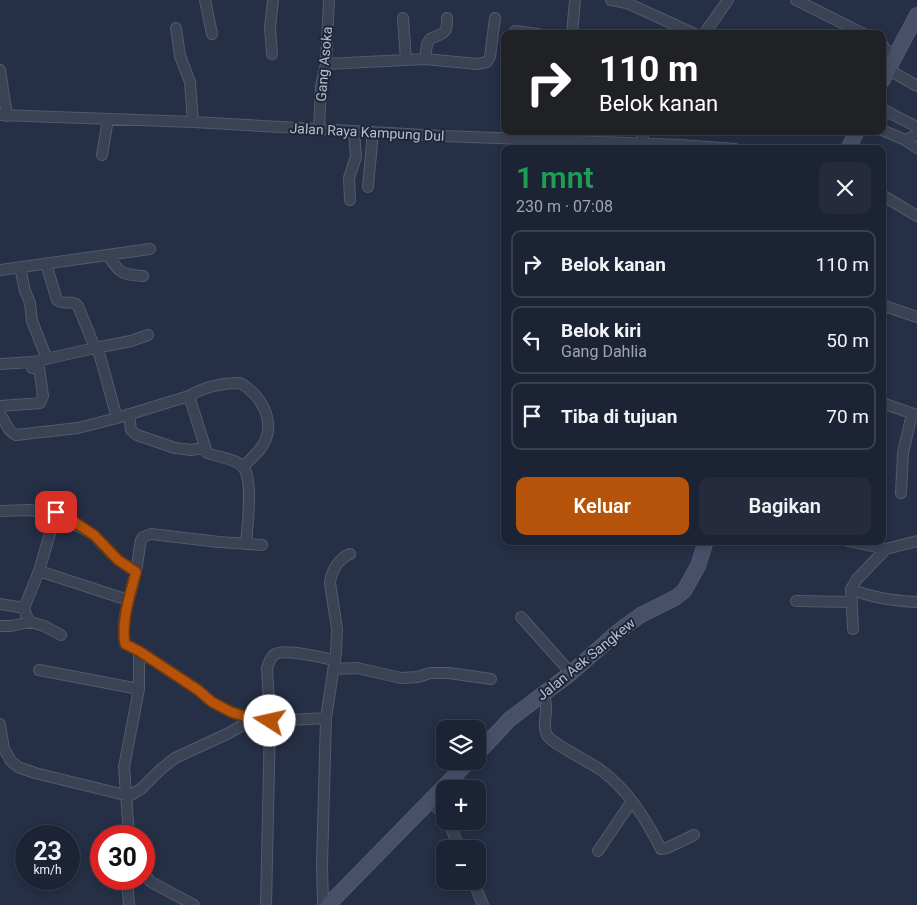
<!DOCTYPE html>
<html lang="id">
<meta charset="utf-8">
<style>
:root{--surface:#1c2334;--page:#252b3c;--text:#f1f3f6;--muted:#a0a4ac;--line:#3a404f;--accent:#b45309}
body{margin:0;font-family:Roboto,sans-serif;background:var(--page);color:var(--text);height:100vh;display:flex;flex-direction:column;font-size:19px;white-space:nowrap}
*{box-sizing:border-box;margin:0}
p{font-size:16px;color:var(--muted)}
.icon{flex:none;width:28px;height:28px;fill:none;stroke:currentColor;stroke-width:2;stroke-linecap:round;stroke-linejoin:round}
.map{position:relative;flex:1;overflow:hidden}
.drawer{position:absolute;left:501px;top:145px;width:385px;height:400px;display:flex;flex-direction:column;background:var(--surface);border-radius:10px;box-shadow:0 2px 8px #0003,0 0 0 1px var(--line)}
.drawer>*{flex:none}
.top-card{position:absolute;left:501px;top:30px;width:385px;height:105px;border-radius:10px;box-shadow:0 2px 8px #0003,0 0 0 1px var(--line);background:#202124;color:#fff;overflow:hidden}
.fabs{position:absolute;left:436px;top:720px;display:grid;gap:10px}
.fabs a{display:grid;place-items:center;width:50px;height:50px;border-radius:10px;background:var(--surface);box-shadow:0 2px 8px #0003,0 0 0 1px var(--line);font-size:25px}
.speed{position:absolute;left:15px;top:825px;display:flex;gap:10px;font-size:25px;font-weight:700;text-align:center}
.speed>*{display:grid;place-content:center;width:65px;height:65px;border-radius:50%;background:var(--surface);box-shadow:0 2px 8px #0003,0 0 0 1px var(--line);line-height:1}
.speed small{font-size:12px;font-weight:400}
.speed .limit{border:8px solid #d22;background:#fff;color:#111}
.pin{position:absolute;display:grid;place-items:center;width:42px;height:42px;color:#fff;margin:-21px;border-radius:10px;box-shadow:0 2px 8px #0006}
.me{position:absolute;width:55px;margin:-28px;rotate:280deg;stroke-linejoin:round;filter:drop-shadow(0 0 4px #0008)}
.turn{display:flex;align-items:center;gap:18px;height:105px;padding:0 15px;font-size:22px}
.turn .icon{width:65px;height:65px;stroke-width:2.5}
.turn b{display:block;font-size:35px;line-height:42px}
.round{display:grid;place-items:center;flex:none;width:52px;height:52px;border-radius:10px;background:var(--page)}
.headline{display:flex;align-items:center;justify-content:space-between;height:85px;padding:0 15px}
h1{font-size:30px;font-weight:600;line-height:38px;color:#1e9e55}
.primary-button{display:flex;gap:10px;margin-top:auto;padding:10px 15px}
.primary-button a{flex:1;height:58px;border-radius:10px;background:var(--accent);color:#fff;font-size:20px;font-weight:600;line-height:58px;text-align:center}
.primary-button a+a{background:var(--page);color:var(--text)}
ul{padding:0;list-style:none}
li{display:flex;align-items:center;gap:15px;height:68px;margin:0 10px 8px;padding:0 5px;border:2px solid var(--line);border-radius:10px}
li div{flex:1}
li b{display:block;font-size:19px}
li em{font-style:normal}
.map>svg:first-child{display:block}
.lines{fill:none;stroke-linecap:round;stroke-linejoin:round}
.street-casing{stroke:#525a6c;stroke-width:12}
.secondary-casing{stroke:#525a6c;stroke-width:16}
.street{stroke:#3a4254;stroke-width:10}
.secondary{stroke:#475068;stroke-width:14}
.route-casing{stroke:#753606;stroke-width:12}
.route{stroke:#b45309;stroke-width:9}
.labels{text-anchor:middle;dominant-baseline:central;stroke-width:4;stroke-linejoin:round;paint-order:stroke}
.street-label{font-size:14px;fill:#b7bece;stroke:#1e273a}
</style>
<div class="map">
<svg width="917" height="905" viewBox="0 0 917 905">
<rect width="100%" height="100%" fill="#252f45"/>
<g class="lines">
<!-- street casing -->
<g class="street-casing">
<path id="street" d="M205,0L212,34
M611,0L627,3L695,34
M796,0L864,34
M403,18L406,60
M176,28L180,56L190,82L193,122
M515,31L538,34
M572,34L575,0
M704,34L728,0
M882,44L885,49L895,55
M272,54L270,28L273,0
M425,59L427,44L430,39C443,33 448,34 447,18
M326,64L425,59L477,64L487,62L490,57L495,18
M0,70L7,116
M889,70L917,86
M882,109L917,127
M0,115L193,122L443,136L680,145L735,149
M319,129L321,86L326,64L329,0
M882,130L905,140L917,148
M905,140L917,135
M642,145L643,131
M102,155L108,119
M368,187L373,132
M882,195L917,216
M350,200L349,178L356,157L354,131
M108,255C119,273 122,275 143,276
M46,264L57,300C64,306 72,299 78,306L95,348L131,341L148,335
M20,267L25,291L30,303L32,321L47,359
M0,270L150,249
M882,305L917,317
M98,349L117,418
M0,364L32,362
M189,396L207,453C217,457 235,458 243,467C254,480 247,527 246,544
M882,403L917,415
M0,406L40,403L43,396L39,367L32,368V362L95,348
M129,414L131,430L137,435L175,448L191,450L204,448
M0,415C6,421 7,431 16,435L78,428L117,418L189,396C204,387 222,383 240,383C260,394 276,420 264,443C260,452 249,460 243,467
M901,493L903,453L912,414
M0,511L28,510L56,513L94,535L118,560L136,572
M56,513L39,571L24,608L26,615L30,622L44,626L61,635
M848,541L886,549L917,541
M262,545L219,542L151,534L143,537L141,540C139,550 138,561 136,571C131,595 120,620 125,644L139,651L198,690L212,702L231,712L253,719L270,721L326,718
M39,571L128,600
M851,589C872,598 894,601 917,602
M796,601L851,602
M0,604L24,608
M521,617L571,673
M0,626H11L30,622
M853,629L851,589L857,579L886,549
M334,669L357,668L401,678L418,677L430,673H449L491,679
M39,670L139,689
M542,694C544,697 546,701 546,705C547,715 542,726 547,735C552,744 590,762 601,770C628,790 646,819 661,849L667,848L694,835
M0,724L4,749L11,761L18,767L35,773L129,796L141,789L161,769L175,758L229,733L253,719
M431,800L445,817
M448,821L460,849
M129,836L124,767L139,689V651
M598,851L632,801
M144,874L151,882L194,905
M127,879L129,905
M473,881L483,905
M266,905L270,721L267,668C269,663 270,657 275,654C287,648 321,658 335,660
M323,905L322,865L326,718L336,652L337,629L330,583C331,571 339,558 350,554"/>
</g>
<!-- secondary casing -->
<g class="secondary-casing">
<path id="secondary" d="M882,81L917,15
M848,149L857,131
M478,753L510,719L571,673L620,630L641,615L675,598L684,591L698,566L706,541
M328,905L469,761"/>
</g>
<!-- street -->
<use href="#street" class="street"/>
<!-- secondary -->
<use href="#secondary" class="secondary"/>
</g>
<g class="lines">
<!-- route casing -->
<g class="route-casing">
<path id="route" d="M56,512L76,523L94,535L118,560L136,572C130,595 121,621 125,644L139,651L198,690L212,702L231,712L253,719L270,721"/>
</g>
<!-- route -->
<use href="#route" class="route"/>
</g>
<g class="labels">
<!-- street labels -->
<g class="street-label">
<text transform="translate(324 64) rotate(-85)">Gang Asoka</text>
<text transform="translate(367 132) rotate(3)">Jalan Raya Kampung Dul</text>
<text transform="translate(586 659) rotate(-39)">Jalan Aek Sangkew</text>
</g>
</g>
</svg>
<div class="fabs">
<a><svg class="icon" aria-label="layers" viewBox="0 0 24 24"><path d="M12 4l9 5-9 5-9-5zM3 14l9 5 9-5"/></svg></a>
<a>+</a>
<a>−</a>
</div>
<div class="speed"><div>23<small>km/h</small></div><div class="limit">30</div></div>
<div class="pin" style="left:56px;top:512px;background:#d93025"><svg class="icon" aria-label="arrive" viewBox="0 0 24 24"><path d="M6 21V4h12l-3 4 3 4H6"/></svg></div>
<svg class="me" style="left:270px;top:721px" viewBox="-20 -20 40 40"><circle r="19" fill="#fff"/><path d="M0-13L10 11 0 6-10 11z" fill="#b45309"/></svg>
<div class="top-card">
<div class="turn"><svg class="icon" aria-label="right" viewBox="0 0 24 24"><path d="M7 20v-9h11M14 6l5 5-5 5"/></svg><div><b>110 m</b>Belok kanan</div></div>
</div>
<section class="drawer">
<div class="headline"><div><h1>1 mnt</h1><p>230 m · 07:08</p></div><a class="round"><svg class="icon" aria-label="close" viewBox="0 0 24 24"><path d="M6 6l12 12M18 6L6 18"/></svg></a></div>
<ul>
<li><svg class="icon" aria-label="right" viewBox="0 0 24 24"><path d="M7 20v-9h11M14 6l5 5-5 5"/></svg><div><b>Belok kanan</b></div><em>110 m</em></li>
<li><svg class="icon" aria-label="left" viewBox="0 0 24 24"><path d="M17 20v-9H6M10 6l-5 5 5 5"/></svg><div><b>Belok kiri</b><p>Gang Dahlia</p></div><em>50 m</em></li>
<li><svg class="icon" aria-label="arrive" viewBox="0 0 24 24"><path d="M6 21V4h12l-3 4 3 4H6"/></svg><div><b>Tiba di tujuan</b></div><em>70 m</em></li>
</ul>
<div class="primary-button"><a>Keluar</a><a>Bagikan</a></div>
</section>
</div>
